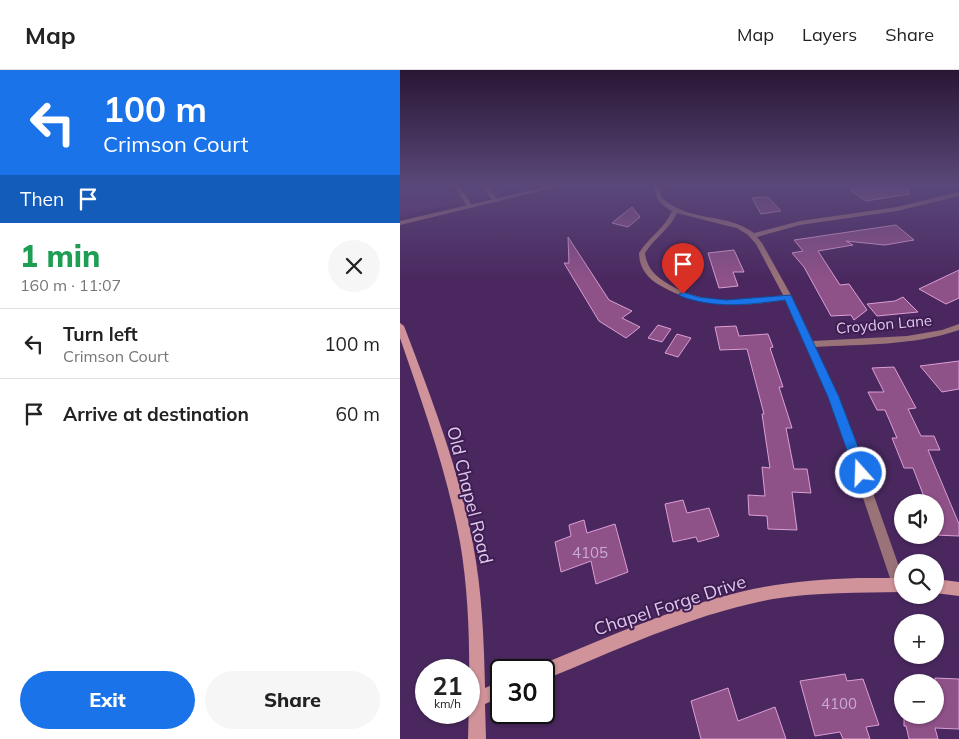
<!DOCTYPE html>
<meta charset="utf-8">
<style>
:root{--surface:#fff;--page:#f6f6f6;--text:#222;--muted:#767676;--line:#e0e0e0;--accent:#1a73e8}
body{margin:0;font-family:Mulish,sans-serif;background:var(--page);color:var(--text);height:100vh;display:flex;flex-direction:column;font-size:19px;white-space:nowrap}
*{box-sizing:border-box;margin:0}
p{font-size:16px;color:var(--muted)}
.icon{flex:none;width:28px;height:28px;fill:none;stroke:currentColor;stroke-width:2;stroke-linecap:round;stroke-linejoin:round}
.map{position:relative;flex:1;overflow:hidden}
.sheet{display:flex;flex-direction:column;background:var(--surface);width:400px}
.sheet>*{flex:none}
.hud{background:#1a73e8;color:#fff;overflow:hidden}
.tools{position:absolute;left:494px;top:424px;display:grid;gap:10px}
.tools a{display:grid;place-items:center;width:50px;height:50px;border-radius:50%;background:var(--surface);box-shadow:0 1px 4px #0004;font-size:25px}
.speed{position:absolute;left:15px;top:589px;display:flex;gap:10px;font-size:25px;font-weight:700;text-align:center}
.speed>*{display:grid;place-content:center;width:65px;height:65px;border-radius:50%;background:var(--surface);box-shadow:0 1px 4px #0004;line-height:1}
.speed small{font-size:12px;font-weight:400}
.speed .limit{border:2px solid #111;border-radius:8px;background:#fff;color:#111}
.pin{position:absolute;display:grid;place-items:center;width:42px;height:42px;color:#fff;margin:-51px -21px;border-radius:50% 50% 50% 0;rotate:-45deg;box-shadow:0 0 5px #0007}
.pin .icon{rotate:45deg}
.me{position:absolute;width:55px;margin:-28px;rotate:340deg;stroke-linejoin:round;filter:drop-shadow(0 0 4px #0008)}
.turn{display:flex;align-items:center;gap:18px;height:105px;padding:0 20px;font-size:22px}
.turn .icon{width:65px;height:65px;stroke-width:2.5}
.turn b{display:block;font-size:35px;line-height:42px}
.then{display:flex;align-items:center;height:48px;padding:0 20px;background:#0003;gap:10px;font-size:19px}
.round{display:grid;place-items:center;flex:none;width:52px;height:52px;border-radius:26px;background:var(--page)}
.summary{display:flex;align-items:center;justify-content:space-between;height:85px;padding:0 20px}
h1{font-size:30px;font-weight:800;line-height:38px;color:#1e9e55}
.button{display:flex;gap:10px;margin-top:auto;padding:10px 20px}
.button a{flex:1;height:58px;border-radius:30px;background:var(--accent);color:#fff;font-size:20px;font-weight:800;line-height:58px;text-align:center}
.button a+a{background:var(--page);color:var(--text)}
ul{padding:0;list-style:none}
li{display:flex;align-items:center;gap:15px;height:70px;padding:0 20px;border-top:1px solid var(--line)}
li div{flex:1}
li b{display:block;font-size:19px}
li em{font-style:normal}
header{display:flex;align-items:center;gap:30px;box-sizing:border-box;height:70px;padding:0 25px;background:var(--surface);border-bottom:1px solid var(--line)}
header strong{font-size:24px}
nav{display:flex;gap:28px;margin-inline-start:auto;font-size:18px}
main{display:flex;flex:1;min-height:0}
.map>svg:first-child{display:block}
.built{fill:#552f6d}
.building{fill:#8e5188;stroke:#db9fd3}
.lines{fill:none;stroke-linecap:round;stroke-linejoin:round}
.lane{fill:#9a7378;fill-rule:evenodd}
.street{fill:#9a7378;fill-rule:evenodd}
.secondary{fill:#d0939a;fill-rule:evenodd}
.route{fill:#1a73e8;stroke:#114b97}
.labels{text-anchor:middle;dominant-baseline:central;stroke-width:4;stroke-linejoin:round;paint-order:stroke}
.street-label{font-size:15px;fill:#decbec;stroke:#3f1d53}
.near-number-label{font-size:15px;fill:#caacd3}
.near-street-label{font-size:18px;fill:#decbec;stroke:#3f1d53}
</style>
<header>
<strong>Map</strong>
<nav><a>Map</a><a>Layers</a><a>Share</a></nav>
</header>
<main>
<section class="sheet">
<div class="hud">
<div class="turn"><svg class="icon" aria-label="left" viewBox="0 0 24 24"><path d="M17 20v-9H6M10 6l-5 5 5 5"/></svg><div><b>100 m</b>Crimson Court</div></div>
<div class="then">Then<svg class="icon" aria-label="arrive" viewBox="0 0 24 24"><path d="M6 21V4h12l-3 4 3 4H6"/></svg></div>
</div>
<div class="summary"><div><h1>1 min</h1><p>160 m · 11:07</p></div><a class="round"><svg class="icon" aria-label="close" viewBox="0 0 24 24"><path d="M6 6l12 12M18 6L6 18"/></svg></a></div>
<ul>
<li><svg class="icon" aria-label="left" viewBox="0 0 24 24"><path d="M17 20v-9H6M10 6l-5 5 5 5"/></svg><div><b>Turn left</b><p>Crimson Court</p></div><em>100 m</em></li>
<li><svg class="icon" aria-label="arrive" viewBox="0 0 24 24"><path d="M6 21V4h12l-3 4 3 4H6"/></svg><div><b>Arrive at destination</b></div><em>60 m</em></li>
</ul>
<div class="button"><a>Exit</a><a>Share</a></div>
</section>
<div class="map">
<svg width="559" height="669" viewBox="0 0 559 669">
<rect width="100%" height="100%" fill="#4a285f"/>
<!-- built -->
<path class="built" d="M0,116H101L109,123L0,146Z"/>
<!-- building -->
<path class="building" d="M467,116H508L509,124L466,131L450,120Z
M368,127L381,141L361,144L352,128Z
M232,137L240,147L228,157L212,153Z
M496,155L514,170L485,175L446,171L453,175L418,181L440,215L449,214L467,240L454,250L451,245L431,246L404,197L392,183L403,181L394,170Z
M168,167L209,230L232,241L222,248L240,257L226,268L199,251L164,193H169Z
M334,180L344,202H333L338,216L319,218L308,183Z
M559,200V228L546,234L519,219Z
M503,227L518,242L477,246L467,234L495,231Z
M258,255L271,259L262,272L248,268Z
M336,256L339,266L368,264L373,277L370,278L383,317H379L392,358H386L394,399H407L411,423L392,422L397,460L368,459L367,446L349,445L348,425L365,426L362,397L370,398L362,344H364L347,279L320,280L315,257Z
M277,264L291,268L278,287L265,283Z
M559,291V319L542,322L520,296Z
M494,297L516,338L508,339L521,366H534L540,380H528L559,454V466L535,465V432H526L513,398H504L492,368H497L485,340H477L468,322H484L472,298Z
M283,430L287,443L309,438L319,466L298,472L296,467L273,472L265,434Z
M184,450L187,463L215,454L228,502L196,514L191,491L161,502L155,472L171,466L169,455Z
M445,604L447,611L463,609L479,655L466,657L470,669H443L440,662L415,666L400,611Z
M535,608L559,609V659L535,658L538,669H509L506,656H504V645H535Z
M328,618L338,651L375,637L386,669H301L291,631Z"/>
<g class="lines">
<!-- lane -->
<path class="lane" d="M54,116H59L73,137L72,138H68Z
M81,116H86L98,130V132H94Z"/>
<!-- street -->
<path class="street" d="M149,116H160L0,155V151Z
M254,116H260L261,127C289,153 326,142 354,163L400,151L497,137L559,122V126L497,141L400,155L357,167L362,173L392,227L413,271L507,266L542,260L559,254V260C513,276 463,274 415,277L439,327L502,505V519L499,521L494,519L492,514L429,327L385,230C343,237 300,239 261,216C248,209 239,198 239,183C248,168 265,158 272,141C261,135 255,129 254,116ZM277,143L324,155L337,158L348,165L356,174L383,225C345,232 304,235 270,215C256,207 247,199 245,183C254,168 270,159 277,143Z"/>
<!-- secondary -->
<path class="secondary" d="M0,253L4,256C31,327 59,399 73,474C82,521 84,570 85,618L101,611V627L85,634L86,669H68C70,604 71,536 60,472C47,402 23,335 0,268Z
M459,508H502V522C459,523 417,522 373,529C293,544 219,579 144,610V600H137L138,596C208,567 279,535 353,519C388,512 424,509 459,508Z
M535,509L559,512V526L535,523Z"/>
</g>
<!-- sky -->
<linearGradient id="sky" x2="0" y2="1"><stop stop-color="#291634"/><stop offset="0.55" stop-color="#5a487a"/><stop offset="1" stop-color="#5a487a" stop-opacity="0"/></linearGradient>
<rect width="559" height="210" fill="url(#sky)"/>
<!-- route -->
<path class="route" d="M283,222L298,227L326,230L391,225L439,327L468,403L466,407H457L455,403L428,327L385,230C348,235 315,239 280,226L279,224Z"/>
<g class="labels">
<!-- street labels -->
<g class="street-label">
<text transform="translate(484 254) rotate(-5)">Croydon Lane</text>
</g>
<!-- near-number labels -->
<g class="near-number-label">
<text x="190" y="482">4105</text>
<text x="439" y="633">4100</text>
</g>
<!-- near-street labels -->
<g class="near-street-label">
<text transform="translate(70 425) rotate(76)">Old Chapel Road</text>
<text transform="translate(270 535) rotate(-18)">Chapel Forge Drive</text>
</g>
</g>
</svg>
<div class="tools">
<a><svg class="icon" aria-label="sound" viewBox="0 0 24 24"><path d="M4 9h4l5-4v14l-5-4H4zM17 9q2 3 0 6"/></svg></a>
<a><svg class="icon" aria-label="search" viewBox="0 0 24 24"><circle cx="10" cy="10" r="6"/><path d="M15 15l6 6"/></svg></a>
<a>+</a>
<a>−</a>
</div>
<div class="speed"><div>21<small>km/h</small></div><div class="limit">30</div></div>
<div class="pin" style="left:283px;top:224px;background:#d93025"><svg class="icon" aria-label="arrive" viewBox="0 0 24 24"><path d="M6 21V4h12l-3 4 3 4H6"/></svg></div>
<svg class="me" style="left:461px;top:403px" viewBox="-20 -20 40 40"><circle r="17" fill="#1a73e8" stroke="#fff" stroke-width="3"/><path d="M0-11L8 9 0 5-8 9z" fill="#fff"/></svg>
</div>
</main>
